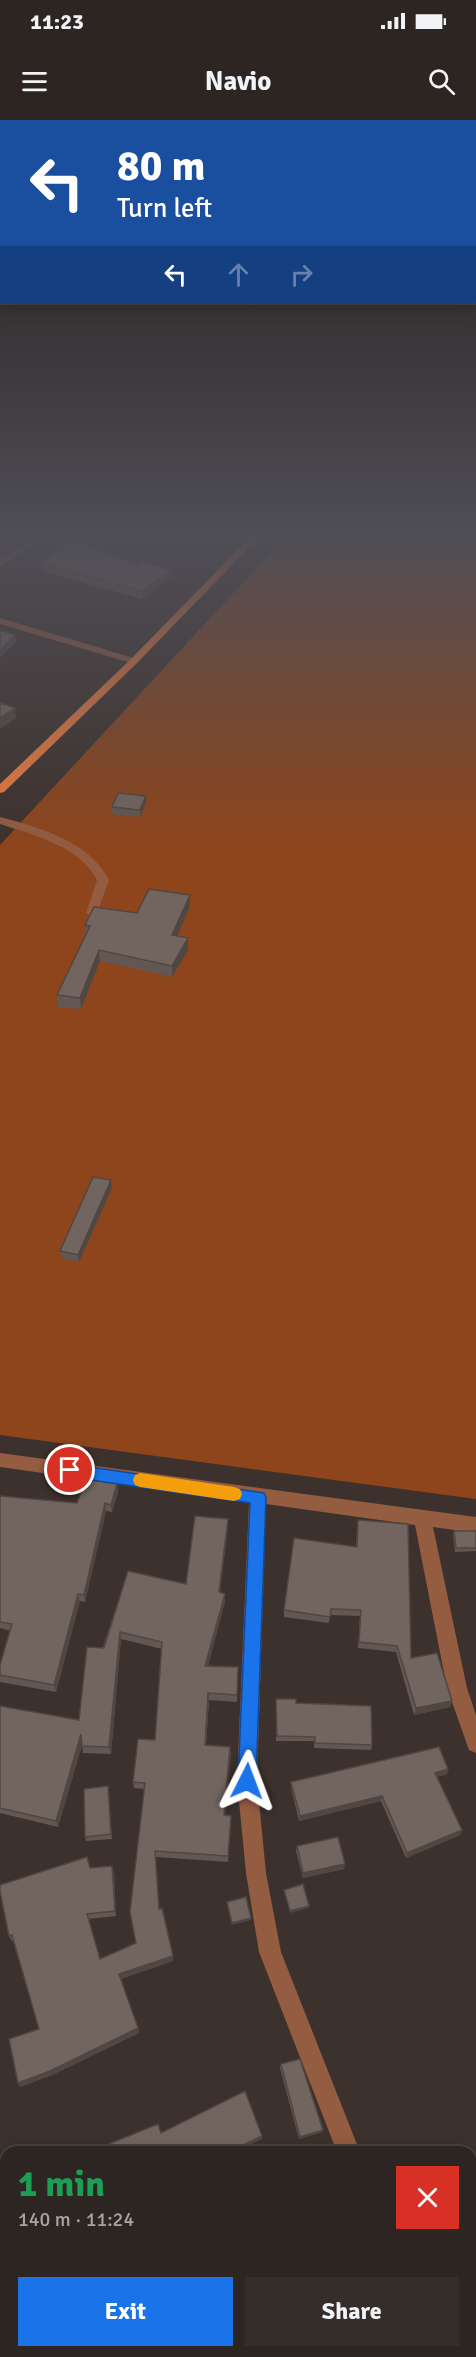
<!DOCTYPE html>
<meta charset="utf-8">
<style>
:root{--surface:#2d2521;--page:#352d2a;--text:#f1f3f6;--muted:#a7a5a5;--line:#48423f;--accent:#1a73e8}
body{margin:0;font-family:Signika,sans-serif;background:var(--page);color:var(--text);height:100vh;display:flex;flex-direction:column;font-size:22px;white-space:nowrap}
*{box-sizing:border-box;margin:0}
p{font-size:20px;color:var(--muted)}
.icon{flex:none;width:33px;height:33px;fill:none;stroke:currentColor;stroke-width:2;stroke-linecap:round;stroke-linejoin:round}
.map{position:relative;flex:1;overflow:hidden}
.side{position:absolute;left:0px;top:2026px;width:477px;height:212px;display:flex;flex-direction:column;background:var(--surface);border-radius:18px 18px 0 0;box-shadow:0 3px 15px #0003,0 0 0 2px var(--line)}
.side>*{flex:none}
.banner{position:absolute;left:0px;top:0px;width:477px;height:183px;box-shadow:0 3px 15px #0003,0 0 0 2px var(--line);background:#1a4fa0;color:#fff;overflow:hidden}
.pin{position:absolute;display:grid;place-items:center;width:51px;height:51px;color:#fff;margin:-26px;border:3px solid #fff;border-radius:50%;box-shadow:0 2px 6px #0007}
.me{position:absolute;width:66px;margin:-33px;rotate:3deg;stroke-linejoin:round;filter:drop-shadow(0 0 4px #0008)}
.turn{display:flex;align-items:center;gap:21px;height:126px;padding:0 18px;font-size:27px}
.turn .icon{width:78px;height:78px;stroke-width:2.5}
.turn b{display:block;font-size:42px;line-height:51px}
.lanes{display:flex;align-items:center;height:57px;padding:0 18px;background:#0003;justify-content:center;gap:30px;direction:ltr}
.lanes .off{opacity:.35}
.round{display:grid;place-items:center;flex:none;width:63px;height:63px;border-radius:0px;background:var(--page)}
.overview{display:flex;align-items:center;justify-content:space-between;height:102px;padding:0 18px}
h1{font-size:36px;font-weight:700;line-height:45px;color:#1e9e55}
.action{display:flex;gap:12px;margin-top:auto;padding:12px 18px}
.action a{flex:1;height:69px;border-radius:0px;background:var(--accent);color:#fff;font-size:24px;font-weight:700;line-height:69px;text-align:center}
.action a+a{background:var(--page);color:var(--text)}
.status{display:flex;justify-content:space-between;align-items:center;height:42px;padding:0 30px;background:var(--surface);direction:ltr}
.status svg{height:16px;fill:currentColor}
header{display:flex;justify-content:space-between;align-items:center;height:78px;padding:0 18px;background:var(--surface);font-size:27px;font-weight:700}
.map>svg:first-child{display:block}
.green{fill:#8e451b}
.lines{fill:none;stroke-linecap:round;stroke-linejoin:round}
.minor{fill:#945c40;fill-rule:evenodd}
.major{fill:#f17e3f;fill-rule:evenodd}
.wall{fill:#625752}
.shaded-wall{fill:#504742}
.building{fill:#72655f;stroke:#504742;stroke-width:1.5}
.route{fill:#1a73e8;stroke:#114b97;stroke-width:1.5}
.slow{fill:#f59e0b}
</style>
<div class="status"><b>11:23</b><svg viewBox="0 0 49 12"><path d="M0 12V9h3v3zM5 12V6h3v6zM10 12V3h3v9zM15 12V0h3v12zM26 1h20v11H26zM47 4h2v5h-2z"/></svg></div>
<header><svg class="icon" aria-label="menu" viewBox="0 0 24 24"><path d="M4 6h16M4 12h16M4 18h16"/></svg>Navio<svg class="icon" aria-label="search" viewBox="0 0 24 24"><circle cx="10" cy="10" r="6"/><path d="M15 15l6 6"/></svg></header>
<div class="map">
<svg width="476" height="2237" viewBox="0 0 476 2237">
<rect width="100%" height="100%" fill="#3c312c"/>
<!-- green -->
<path class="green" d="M286,416H476V1379L0,1315V725Z"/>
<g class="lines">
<!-- minor -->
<path class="minor" d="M37,416H47L0,447V440Z
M0,498L137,539L139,541L131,543L0,504Z
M0,697C39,707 90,722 109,760L96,796L92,797L86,793L97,760C80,726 33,715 0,704Z
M0,1333L476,1397V1413L433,1407L467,1568L476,1595V1633L469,1630L447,1568L415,1405L266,1384L257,1661L266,1753L281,1832L360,2032H337L259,1832L246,1753L237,1661L249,1382L0,1347Z
M0,2055L6,2058V2102L0,2099Z
M476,2077V2102L471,2104V2079Z
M30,2232H56L57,2237H31Z
M145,2232H176L173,2237H142Z
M414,2232H440L442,2237H416Z"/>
<!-- major -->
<path class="major" d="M251,416H260L137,543L4,672L0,673V664L131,539Z"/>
</g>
<!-- wall -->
<path class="wall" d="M40,443L137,444L172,450V457L142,479L41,451Z
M146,676V683L140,697L112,694V687Z
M190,786L177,816L188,818V830L172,857L100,841L81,889L58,887L57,875L86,814L85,805L137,793Z
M112,1068L79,1142L61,1138L60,1131Z
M117,1364L118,1372L112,1392L106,1391L85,1482L80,1481L56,1572L0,1562V1555L10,1511L0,1508V1376L77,1383Z
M228,1399V1407L220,1472L225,1474V1481L208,1546L238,1547L237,1582L209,1580L206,1625L230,1627L225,1695L231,1702L228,1742L156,1737L159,1789L173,1841L120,1859L139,1913L52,1955L20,1967L39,1909L13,1821H12L9,1816L90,1748L114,1752L116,1796L88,1799L100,1839L136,1823L144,1669L134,1668L133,1662L155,1620L162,1529L121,1519L111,1634L83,1633L82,1625L58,1707L0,1693V1586L79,1600L128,1451L186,1464Z
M358,1400L411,1538L452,1581L450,1587L414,1595L396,1532L358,1528L360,1496L330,1495L329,1503L284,1497V1490L356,1427Z
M454,1411H476V1431L455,1432L453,1414Z
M276,1579L296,1583L372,1625L371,1630L314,1628V1621H276Z
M448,1649L447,1654L437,1657L462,1710L460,1715L406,1738L381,1681L299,1701L291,1667V1662Z
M108,1666L112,1719L86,1721L85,1717Z
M297,1726L344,1749L303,1758L296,1731Z
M281,1944L322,2012L299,2019L280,1948Z
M476,2134V2234L471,2222V2137Z"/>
<!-- shaded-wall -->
<path class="shaded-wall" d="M19,417L20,424L0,436V429Z
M172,450V457L142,479V471Z
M15,515L16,522L0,538V530Z
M15,588L16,598L0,609V598Z
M146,676V683L140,697V690Z
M190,775V786L173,826L172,815Z
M188,818V830L172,857V846Z
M99,830L100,841L81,889L80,878Z
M111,1060L112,1068L79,1142L78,1135Z
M117,1364L118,1372L112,1392L111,1385Z
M105,1383L106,1391L85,1482L84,1475Z
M228,1399V1407L219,1480V1472Z
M78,1474L80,1481L56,1572L54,1565Z
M225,1474V1481L206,1553L205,1546Z
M120,1512L121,1519L111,1634L109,1627Z
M208,1573L209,1580L205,1631V1625Z
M452,1581L450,1587L414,1595L416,1588Z
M81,1614L83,1621L58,1707L56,1701Z
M230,1627L231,1634L224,1702V1695Z
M448,1649L447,1654L433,1658L435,1653Z
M108,1666L109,1671L112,1719L111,1714Z
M382,1676L381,1681L299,1701L300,1696Z
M462,1710L460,1715L406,1738L407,1733Z
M345,1744L344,1749L303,1758V1753Z
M112,1746L114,1752L116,1796L115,1791Z
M309,1786V1788L290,1793V1791Z
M251,1798V1800L232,1805V1803Z
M173,1836V1841L120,1859L119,1854Z
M138,1908L139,1913L52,1955L20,1967L18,1963Z
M323,2010L322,2012L299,2019L300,2017Z
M262,2016V2019L235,2032H229Z
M0,2222L3,2237L0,2236Z"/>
<!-- building -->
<path class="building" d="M0,416H14L19,417L0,429Z
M71,421L137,444L142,441L172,450L142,471L40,443Z
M0,510L15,515L0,530Z
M0,583L15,588L0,598Z
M118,673L146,676L140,690L112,687Z
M149,769L190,775L172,815L188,818L172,846L99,830L80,878L57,875L90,806L85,805L94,787L137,793Z
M93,1057L111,1060L78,1135L60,1131Z
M86,1358L117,1364L111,1385L105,1383L84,1475L78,1474L54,1565L0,1555V1545L12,1504L0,1502V1376L77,1383Z
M195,1396L228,1399L219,1472L225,1474L205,1546L238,1547L237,1575L208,1573L205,1625L230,1627L224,1695L231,1696L228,1736L155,1731L159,1789L162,1788L173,1836L119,1854L138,1908L50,1951L18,1963L9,1919L39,1909L12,1815L9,1816L0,1771V1765L87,1737L90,1748L112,1746L115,1791L87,1794L100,1839L136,1823L130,1792L145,1663L133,1662L138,1619L155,1620L162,1522L120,1512L109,1627L82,1626L81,1614L56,1701L0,1688V1586L79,1600L87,1527L104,1528L128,1451L186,1464Z
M358,1400L408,1404L411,1538L437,1533L452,1581L416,1588L397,1526L359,1522L361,1490L331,1489L330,1497L284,1490L294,1418L357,1427Z
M454,1411H476V1428H456Z
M276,1579H296V1583L371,1586L372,1625L315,1623V1617L277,1616Z
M439,1627L448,1649L435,1653L462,1710L407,1733L382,1676L300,1696L291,1662Z
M108,1666L111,1714L85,1717L84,1669Z
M338,1717L345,1744L303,1753L297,1726Z
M303,1764L309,1786L290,1791L284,1770Z
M246,1777L251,1798L232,1803L227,1782Z
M300,1939L323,2010L300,2017L281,1944Z
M245,1971L262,2016L229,2032H89L158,2004L161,2013Z
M476,2134V2227L471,2214V2137Z
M245,2232H251L252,2237H234Z"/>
<!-- sky -->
<linearGradient id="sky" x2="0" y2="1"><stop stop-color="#211b18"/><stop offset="0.57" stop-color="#504e56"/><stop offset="1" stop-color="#504e56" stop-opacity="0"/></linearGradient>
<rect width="476" height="729" fill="url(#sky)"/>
<!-- route -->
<path class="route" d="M70,1344L264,1373L266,1377L256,1661L254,1668L247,1670L241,1668L238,1661L250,1383L70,1357L65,1355L63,1350L65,1346Z"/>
<!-- slow -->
<path class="slow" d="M140,1353L234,1367L240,1369L242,1374L240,1379L234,1381L140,1367L135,1365L133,1360L135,1355Z"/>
</svg>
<div class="pin" style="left:70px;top:1350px;background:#d93025"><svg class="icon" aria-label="arrive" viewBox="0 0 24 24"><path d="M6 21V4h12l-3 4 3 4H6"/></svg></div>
<svg class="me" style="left:247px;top:1661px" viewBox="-20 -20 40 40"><path d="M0-17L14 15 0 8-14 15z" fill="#1a73e8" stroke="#fff" stroke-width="4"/></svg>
<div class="banner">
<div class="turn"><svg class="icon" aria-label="left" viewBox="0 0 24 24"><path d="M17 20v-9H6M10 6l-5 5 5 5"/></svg><div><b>80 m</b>Turn left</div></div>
<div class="lanes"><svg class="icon" aria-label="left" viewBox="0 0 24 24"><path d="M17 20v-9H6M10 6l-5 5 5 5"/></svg><svg class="icon off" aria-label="ahead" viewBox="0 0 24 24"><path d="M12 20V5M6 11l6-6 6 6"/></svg><svg class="icon off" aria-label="right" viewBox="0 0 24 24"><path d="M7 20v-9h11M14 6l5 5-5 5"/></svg></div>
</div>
<section class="side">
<div class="overview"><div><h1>1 min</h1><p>140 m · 11:24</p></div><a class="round" style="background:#d93025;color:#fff"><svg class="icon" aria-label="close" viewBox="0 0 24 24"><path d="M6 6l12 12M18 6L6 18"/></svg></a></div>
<div class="action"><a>Exit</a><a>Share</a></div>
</section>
</div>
